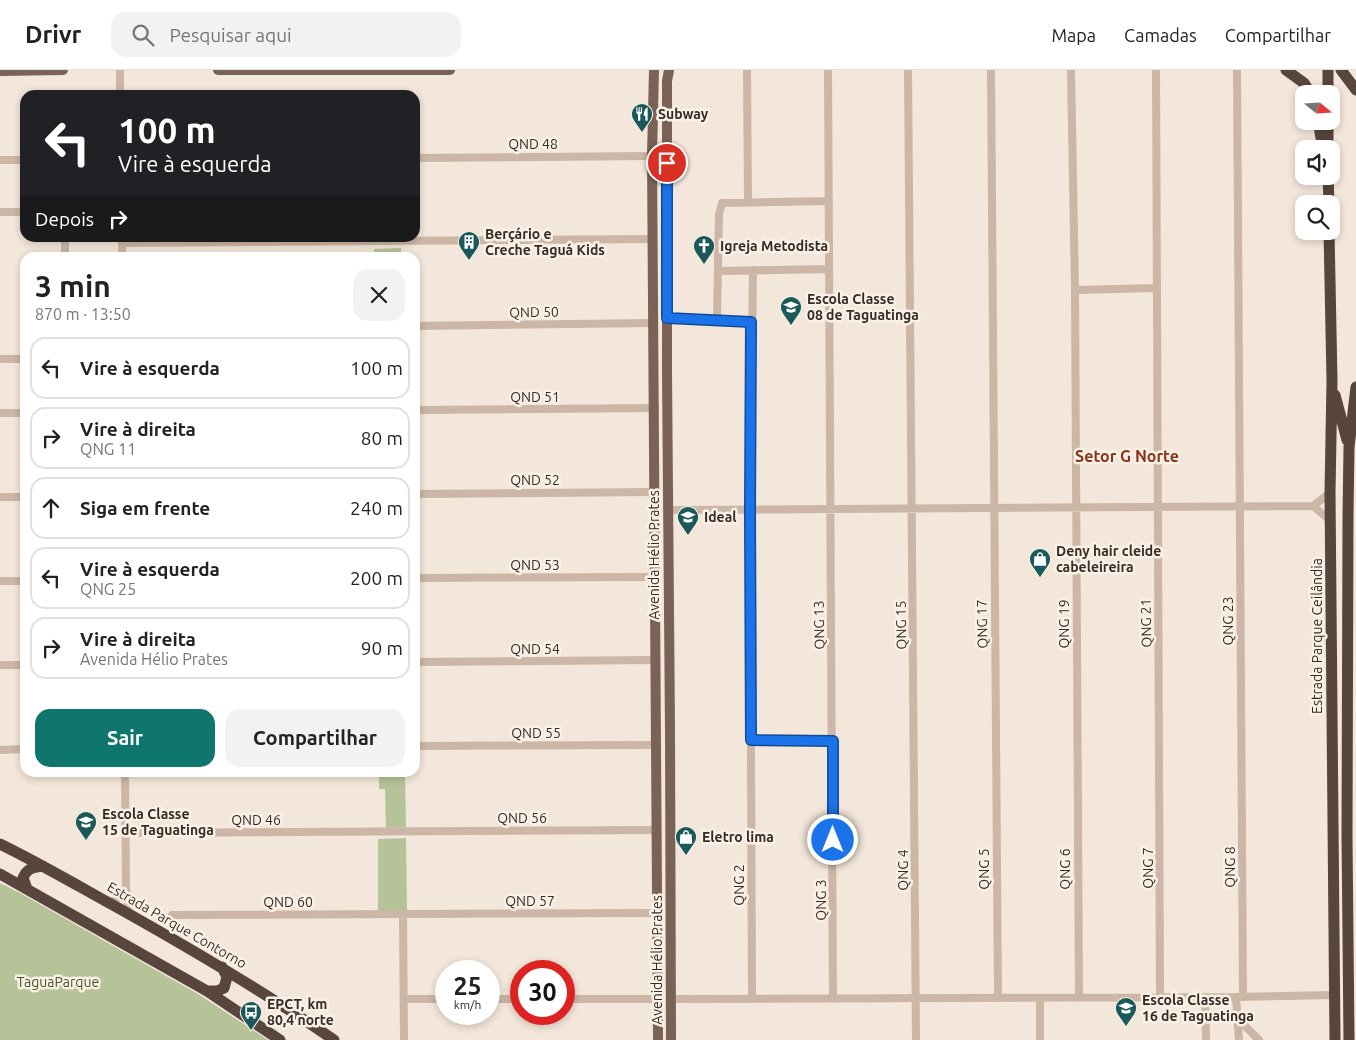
<!DOCTYPE html>
<html lang="pt">
<meta charset="utf-8">
<style>
:root{--surface:#fff;--page:#f2f2f2;--text:#222;--muted:#767676;--line:#e0e0e0;--accent:#0f766e}
body{margin:0;font-family:Ubuntu,sans-serif;background:var(--page);color:var(--text);height:100vh;display:flex;flex-direction:column;font-size:19px;white-space:nowrap}
*{box-sizing:border-box;margin:0}
p{font-size:16px;color:var(--muted)}
.icon{flex:none;width:28px;height:28px;fill:none;stroke:currentColor;stroke-width:2;stroke-linecap:round;stroke-linejoin:round}
.map{position:relative;flex:1;overflow:hidden}
.panel{position:absolute;left:20px;top:182px;width:400px;height:525px;display:flex;flex-direction:column;background:var(--surface);border-radius:15px;box-shadow:0 2px 8px #0003}
.panel>*{flex:none}
.guide{position:absolute;left:20px;top:20px;width:400px;height:152px;border-radius:15px;box-shadow:0 2px 8px #0003;background:#202124;color:#fff;overflow:hidden}
.needle{width:32px;rotate:108deg}
.buttons{position:absolute;left:1295px;top:15px;display:grid;gap:10px}
.buttons a{display:grid;place-items:center;width:45px;height:45px;border-radius:10px;background:var(--surface);box-shadow:0 2px 8px #0003;font-size:25px}
.speed{position:absolute;left:435px;top:890px;display:flex;gap:10px;font-size:25px;font-weight:700;text-align:center}
.speed>*{display:grid;place-content:center;width:65px;height:65px;border-radius:50%;background:var(--surface);box-shadow:0 2px 8px #0003;line-height:1}
.speed small{font-size:12px;font-weight:400}
.speed .limit{border:8px solid #d22;background:#fff;color:#111}
.pin{position:absolute;display:grid;place-items:center;width:42px;height:42px;color:#fff;margin:-21px;border:2px solid #fff;border-radius:50%;box-shadow:0 1px 5px #0007}
.me{position:absolute;width:55px;margin:-28px;rotate:0deg;stroke-linejoin:round;filter:drop-shadow(0 0 4px #0008)}
.turn{display:flex;align-items:center;gap:18px;height:105px;padding:0 15px;font-size:22px}
.turn .icon{width:65px;height:65px;stroke-width:2.5}
.turn b{display:block;font-size:35px;line-height:42px}
.then{display:flex;align-items:center;height:48px;padding:0 15px;background:#0003;gap:10px;font-size:19px}
.round{display:grid;place-items:center;flex:none;width:52px;height:52px;border-radius:15px;background:var(--page)}
.headline{display:flex;align-items:center;justify-content:space-between;height:85px;padding:0 15px}
h1{font-size:30px;font-weight:700;line-height:38px}
.cta{display:flex;gap:10px;margin-top:auto;padding:10px 15px}
.cta a{flex:1;height:58px;border-radius:15px;background:var(--accent);color:#fff;font-size:20px;font-weight:700;line-height:58px;text-align:center}
.cta a+a{background:var(--page);color:var(--text)}
ul{padding:0;list-style:none}
li{display:flex;align-items:center;gap:15px;height:62px;margin:0 10px 8px;padding:0 5px;border:2px solid var(--line);border-radius:15px}
li div{flex:1}
li b{display:block;font-size:19px}
li em{font-style:normal}
header{display:flex;align-items:center;gap:30px;box-sizing:border-box;height:70px;padding:0 25px;background:var(--surface);border-bottom:1px solid var(--line)}
header strong{font-size:24px}
nav{display:flex;gap:28px;margin-inline-start:auto;font-size:18px}
.search{width:350px;height:45px;background:var(--page);display:flex;align-items:center;gap:12px;box-sizing:border-box;padding:0 18px;border-radius:15px;color:var(--muted);font-size:19px}
.map>svg:first-child{display:block}
.green{fill:#b6c399}
.lines{fill:none;stroke-linecap:round;stroke-linejoin:round}
.minor{stroke:#ccb6a5;stroke-width:8}
.major{stroke:#7a6257;stroke-width:10}
.highway{stroke:#58453d;stroke-width:11}
.route-casing{stroke:#114b97;stroke-width:12}
.route{stroke:#1a73e8;stroke-width:9}
.labels{text-anchor:middle;dominant-baseline:central;stroke-width:5;stroke-linejoin:round;paint-order:stroke}
.poi-label{font-size:14px;font-weight:bold;fill:#372b27;stroke:#faf1e6;text-anchor:start}
.street-label{font-size:14px;fill:#372b27;stroke:#faf1e6}
.park-label{font-size:14px;fill:#475629;stroke:#faf1e6}
.quarter-label{font-size:16px;font-weight:bold;fill:#8a331b;stroke:#faf1e6}
</style>
<header>
<strong>Drivr</strong>
<div class="search"><svg class="icon" aria-label="search" viewBox="0 0 24 24"><circle cx="10" cy="10" r="6"/><path d="M15 15l6 6"/></svg>Pesquisar aqui</div>
<nav><a>Mapa</a><a>Camadas</a><a>Compartilhar</a></nav>
</header>
<div class="map">
<svg width="1356" height="970" viewBox="0 0 1356 970">
<rect width="100%" height="100%" fill="#f3e6da"/>
<!-- green -->
<path class="green" d="M401,178V187H374V179Z
M379,703H405L406,757L386,758L385,719H379Z
M406,768L407,840L378,841V769Z
M0,813L20,823L198,924L268,970H0Z"/>
<g class="lines">
<!-- minor -->
<path class="minor" d="M120,0V25
M747,0L748,132
M828,0L833,929
M908,0L916,970
M991,0L998,928
M1071,0L1075,220L1079,928
M1156,0C1156,309 1160,618 1160,927
M1237,0L1243,927
M415,88L652,86
M0,90H25
M0,142H25
M122,168V188
M122,173L652,169
M65,188V168
M719,201L829,199
M1075,220L1156,218
M667,248L751,252
M717,250L719,144L722,133L828,131
M415,256L654,253
M0,289H25
M415,340L655,338
M0,343H25
M415,424L655,422
M0,427H25
M1313,436L1331,451
M668,440L1313,436L1330,423
M415,508L655,507
M0,511H25
M415,592L656,590
M0,595H25
M751,670L833,671
M415,676L657,675
M0,680L25,679
M125,702L126,818L128,843
M125,763L657,760
M110,833L120,827L126,818
M403,844L404,970
M172,845L658,843
M1205,927L1206,970
M1236,927L1239,970
M1040,928V970
M404,929H446
M489,929H521
M564,929H658
M671,929L1236,927L1335,925
M752,929L750,439L753,200
M1239,950L1259,970"/>
<!-- major -->
<path class="major" d="M218,0H450
M654,0L652,86L658,970
M669,0L667,11V302L670,660L671,970
M0,1L63,0"/>
<!-- highway -->
<path class="highway" d="M1286,0L1304,13L1311,24
M1328,0V24
M1341,0L1356,20
M1318,51L1323,79
M1328,51V74
M1328,106L1329,134
M1329,161L1332,310L1330,423L1335,970
M1335,325L1347,370
M0,774C41,794 80,817 120,839C193,880 265,922 334,970
M0,804L207,921L280,970
M27,819L23,808C27,798 34,797 43,796
M207,921H217L224,918L227,907L222,897
M1349,970L1347,766L1348,446L1349,377L1356,317"/>
</g>
<g class="lines">
<!-- route casing -->
<g class="route-casing">
<path id="route" d="M667,93V248L751,252L750,440L751,670L833,671V770"/>
</g>
<!-- route -->
<use href="#route" class="route"/>
</g>
<!-- icons -->
<defs>
<g id="restaurant-pin" transform="scale(1.125)"><path d="M0 17L-7.5 6A9.5 9.5 0 1 1 7.5 6Z" fill="#1a585a" stroke="#faf1e6"/><path d="M-5-6h1v4h1v-4h1v4h1v-4h1v5L-1.5 .5V6h-2V.5L-5-1ZM5-6V6H3V1.5H1.5Q1.5-4 5-6Z" fill="#fff"/></g>
<g id="building-pin" transform="scale(1.125)"><path d="M0 17L-7.5 6A9.5 9.5 0 1 1 7.5 6Z" fill="#1a585a" stroke="#faf1e6"/><path d="M-4-6H4V6H1V3H-1V6H-4ZM-2.5-4.3h1.7v1.8h-1.7ZM.8-4.3h1.7v1.8H.8ZM-2.5-1h1.7V.8h-1.7ZM.8-1h1.7V.8H.8Z" fill="#fff"/></g>
<g id="church-pin" transform="scale(1.125)"><path d="M0 17L-7.5 6A9.5 9.5 0 1 1 7.5 6Z" fill="#1a585a" stroke="#faf1e6"/><path d="M-1.2-6h2.4v3.5h3.3v2.4h-3.3V6h-2.4V-.1h-3.3v-2.4h3.3Z" fill="#fff"/></g>
<g id="school-pin" transform="scale(1.125)"><path d="M0 17L-7.5 6A9.5 9.5 0 1 1 7.5 6Z" fill="#1a585a" stroke="#faf1e6"/><path d="M0-5L7-2L0 1L-7-2ZM-4 1L0 2.5L4 1V4Q0 6-4 4Z" fill="#fff"/></g>
<g id="shop-pin" transform="scale(1.125)"><path d="M0 17L-7.5 6A9.5 9.5 0 1 1 7.5 6Z" fill="#1a585a" stroke="#faf1e6"/><path d="M-5-2.5h2.3a2.7 3.5 0 0 1 5.4 0H5L5.5 6h-11ZM-1.5-2.5h3a1.5 2.3 0 0 0-3 0Z" fill="#fff"/></g>
<g id="bus-pin" transform="scale(1.125)"><path d="M0 17L-7.5 6A9.5 9.5 0 1 1 7.5 6Z" fill="#1a585a" stroke="#faf1e6"/><path d="M-5-6H5V4H4V6H2V4H-2V6H-4V4H-5ZM-3.5-4V0h7V-4ZM-3.5 1.2v1.5H-2V1.2ZM2 1.2v1.5H3.5V1.2Z" fill="#fff"/></g>
</defs>
<g fill-rule="evenodd">
<use href="#restaurant-pin" x="642" y="44"/>
<use href="#building-pin" x="469" y="172"/>
<use href="#church-pin" x="704" y="176"/>
<use href="#school-pin" x="791" y="237"/>
<use href="#school-pin" x="688" y="447"/>
<use href="#shop-pin" x="1040" y="489"/>
<use href="#school-pin" x="86" y="752"/>
<use href="#shop-pin" x="686" y="767"/>
<use href="#school-pin" x="1126" y="938"/>
<use href="#bus-pin" x="251" y="942"/>
</g>
<g class="labels">
<!-- poi labels -->
<g class="poi-label">
<text x="658" y="44">Subway</text>
<text x="485" y="164">Berçário e<tspan x="485" dy="16">Creche Taguá Kids</tspan></text>
<text x="720" y="176">Igreja Metodista</text>
<text x="807" y="229">Escola Classe<tspan x="807" dy="16">08 de Taguatinga</tspan></text>
<text x="704" y="447">Ideal</text>
<text x="1056" y="481">Deny hair cleide<tspan x="1056" dy="16">cabeleireira</tspan></text>
<text x="102" y="744">Escola Classe<tspan x="102" dy="16">15 de Taguatinga</tspan></text>
<text x="702" y="767">Eletro lima</text>
<text x="1142" y="930">Escola Classe<tspan x="1142" dy="16">16 de Taguatinga</tspan></text>
<text x="267" y="934">EPCT, km<tspan x="267" dy="16">80,4 norte</tspan></text>
</g>
<!-- street labels -->
<g class="street-label">
<text x="533" y="74">QND 48</text>
<text transform="translate(534 242) rotate(-1)">QND 50</text>
<text x="535" y="327">QND 51</text>
<text x="535" y="410">QND 52</text>
<text transform="translate(654 485) rotate(-90)">Avenida Hélio Prates</text>
<text x="535" y="495">QND 53</text>
<text transform="translate(1228 551) rotate(-90)">QNG 23</text>
<text transform="translate(1146 553) rotate(-91)">QNG 21</text>
<text transform="translate(982 554) rotate(-91)">QNG 17</text>
<text transform="translate(1064 554) rotate(-90)">QNG 19</text>
<text transform="translate(819 555) rotate(-91)">QNG 13</text>
<text transform="translate(901 555) rotate(-91)">QNG 15</text>
<text transform="translate(1317 566) rotate(-90)">Estrada Parque Ceilândia</text>
<text x="535" y="579">QND 54</text>
<text x="536" y="663">QND 55</text>
<text x="522" y="748">QND 56</text>
<text x="256" y="750">QND 46</text>
<text transform="translate(1230 797) rotate(-90)">QNG 8</text>
<text transform="translate(1148 798) rotate(-90)">QNG 7</text>
<text transform="translate(984 799) rotate(-90)">QNG 5</text>
<text transform="translate(1065 799) rotate(-90)">QNG 6</text>
<text transform="translate(903 800) rotate(-90)">QNG 4</text>
<text transform="translate(739 815) rotate(-90)">QNG 2</text>
<text transform="translate(821 830) rotate(-90)">QNG 3</text>
<text x="530" y="831">QND 57</text>
<text x="288" y="832">QND 60</text>
<text transform="translate(177 855) rotate(30)">Estrada Parque Contorno</text>
<text transform="translate(657 890) rotate(-90)">Avenida Hélio Prates</text>
</g>
<!-- park labels -->
<g class="park-label">
<text x="58" y="912">TaguaParque</text>
</g>
<!-- quarter labels -->
<g class="quarter-label">
<text x="1127" y="386">Setor G Norte</text>
</g>
</g>
</svg>
<div class="buttons">
<a><svg class="needle" viewBox="-14 -14 28 28"><path d="M0-13l5 13h-10z" fill="#e53935"/><path d="M0 13l5-13h-10z" fill="#767676"/></svg></a>
<a><svg class="icon" aria-label="sound" viewBox="0 0 24 24"><path d="M4 9h4l5-4v14l-5-4H4zM17 9q2 3 0 6"/></svg></a>
<a><svg class="icon" aria-label="search" viewBox="0 0 24 24"><circle cx="10" cy="10" r="6"/><path d="M15 15l6 6"/></svg></a>
</div>
<div class="speed"><div>25<small>km/h</small></div><div class="limit">30</div></div>
<div class="pin" style="left:667px;top:93px;background:#d93025"><svg class="icon" aria-label="arrive" viewBox="0 0 24 24"><path d="M6 21V4h12l-3 4 3 4H6"/></svg></div>
<svg class="me" style="left:833px;top:770px" viewBox="-20 -20 40 40"><circle r="17" fill="#1a73e8" stroke="#fff" stroke-width="3"/><path d="M0-11L8 9 0 5-8 9z" fill="#fff"/></svg>
<div class="guide">
<div class="turn"><svg class="icon" aria-label="left" viewBox="0 0 24 24"><path d="M17 20v-9H6M10 6l-5 5 5 5"/></svg><div><b>100 m</b>Vire à esquerda</div></div>
<div class="then">Depois<svg class="icon" aria-label="right" viewBox="0 0 24 24"><path d="M7 20v-9h11M14 6l5 5-5 5"/></svg></div>
</div>
<section class="panel">
<div class="headline"><div><h1>3 min</h1><p>870 m · 13:50</p></div><a class="round"><svg class="icon" aria-label="close" viewBox="0 0 24 24"><path d="M6 6l12 12M18 6L6 18"/></svg></a></div>
<ul>
<li><svg class="icon" aria-label="left" viewBox="0 0 24 24"><path d="M17 20v-9H6M10 6l-5 5 5 5"/></svg><div><b>Vire à esquerda</b></div><em>100 m</em></li>
<li><svg class="icon" aria-label="right" viewBox="0 0 24 24"><path d="M7 20v-9h11M14 6l5 5-5 5"/></svg><div><b>Vire à direita</b><p>QNG 11</p></div><em>80 m</em></li>
<li><svg class="icon" aria-label="ahead" viewBox="0 0 24 24"><path d="M12 20V5M6 11l6-6 6 6"/></svg><div><b>Siga em frente</b></div><em>240 m</em></li>
<li><svg class="icon" aria-label="left" viewBox="0 0 24 24"><path d="M17 20v-9H6M10 6l-5 5 5 5"/></svg><div><b>Vire à esquerda</b><p>QNG 25</p></div><em>200 m</em></li>
<li><svg class="icon" aria-label="right" viewBox="0 0 24 24"><path d="M7 20v-9h11M14 6l5 5-5 5"/></svg><div><b>Vire à direita</b><p>Avenida Hélio Prates</p></div><em>90 m</em></li>
</ul>
<div class="cta"><a>Sair</a><a>Compartilhar</a></div>
</section>
</div>
